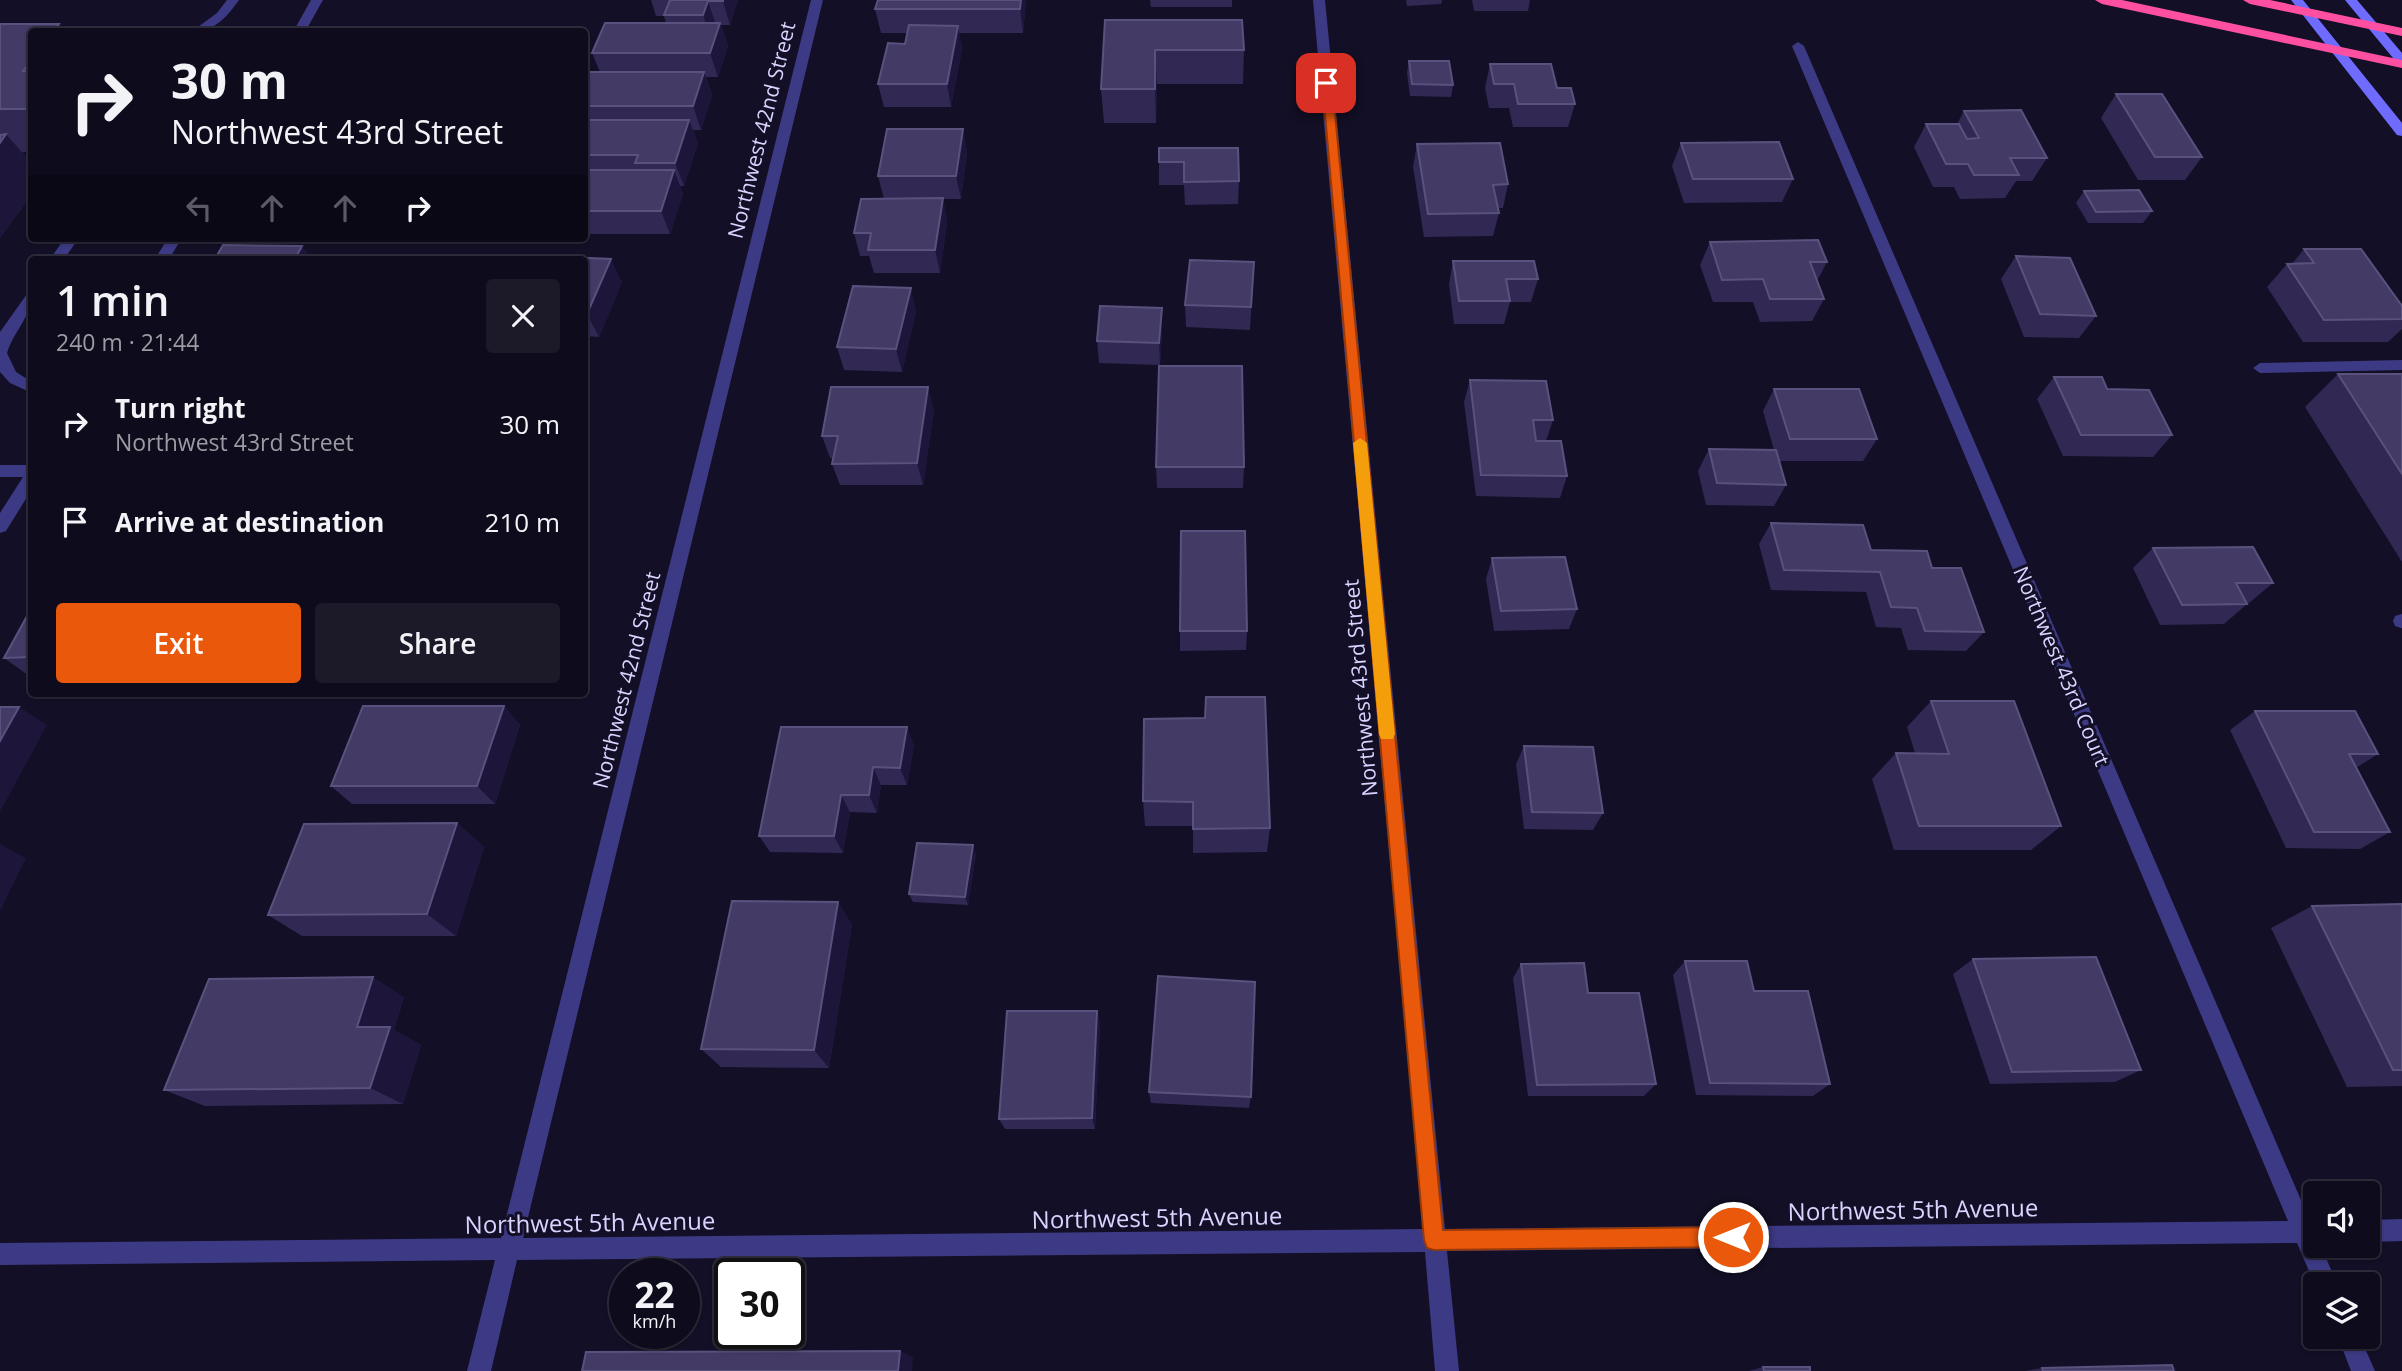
<!DOCTYPE html>
<meta charset="utf-8">
<style>
:root{--surface:#0e0b1c;--page:#1c1929;--text:#f1f3f6;--muted:#9b9ba3;--line:#2e2b3b;--accent:#ea580c}
body{margin:0;font-family:"Open Sans",sans-serif;background:var(--page);color:var(--text);height:100vh;display:flex;flex-direction:column;font-size:26px;white-space:nowrap}
*{box-sizing:border-box;margin:0}
p{font-size:23px;color:var(--muted)}
.icon{flex:none;width:38px;height:38px;fill:none;stroke:currentColor;stroke-width:2;stroke-linecap:round;stroke-linejoin:round}
.map{position:relative;flex:1;overflow:hidden}
.panel{position:absolute;left:28px;top:256px;width:560px;height:441px;display:flex;flex-direction:column;background:var(--surface);border-radius:7px;box-shadow:0 2px 5px #0004,0 0 0 2px var(--line)}
.panel>*{flex:none}
.top-card{position:absolute;left:28px;top:28px;width:560px;height:214px;border-radius:7px;box-shadow:0 2px 5px #0004,0 0 0 2px var(--line);background:#0e0b1c;color:var(--text);overflow:hidden}
.controls{position:absolute;left:2303px;top:1181px;display:grid;gap:14px}
.controls a{display:grid;place-items:center;width:77px;height:77px;border-radius:7px;background:var(--surface);box-shadow:0 2px 5px #0004,0 0 0 2px var(--line);font-size:35px}
.speed{position:absolute;left:609px;top:1258px;display:flex;gap:14px;font-size:35px;font-weight:700;text-align:center}
.speed>*{display:grid;place-content:center;width:91px;height:91px;border-radius:50%;background:var(--surface);box-shadow:0 2px 5px #0004,0 0 0 2px var(--line);line-height:1}
.speed small{font-size:18px;font-weight:400}
.speed .limit{border:4px solid #111;border-radius:10px;background:#fff;color:#111}
.pin{position:absolute;display:grid;place-items:center;width:60px;height:60px;color:#fff;margin:-30px;border-radius:14px;box-shadow:0 4px 10px #0006}
.me{position:absolute;width:77px;margin:-38px;rotate:270deg;stroke-linejoin:round;filter:drop-shadow(0 0 5px #0008)}
.turn{display:flex;align-items:center;gap:24px;height:147px;padding:0 28px;font-size:32px}
.turn .icon{width:91px;height:91px;stroke-width:2.5}
.turn b{display:block;font-size:49px;line-height:60px}
.lanes{display:flex;align-items:center;height:66px;padding:0 28px;background:#0003;justify-content:center;gap:35px;direction:ltr}
.lanes .off{opacity:.35}
.round{display:grid;place-items:center;flex:none;width:74px;height:74px;border-radius:7px;background:var(--page)}
.overview{display:flex;align-items:center;justify-content:space-between;height:119px;padding:0 28px}
h1{font-size:42px;font-weight:600;line-height:52px}
.cta{display:flex;gap:14px;margin-top:auto;padding:14px 28px}
.cta a{flex:1;height:80px;border-radius:7px;background:var(--accent);color:#fff;font-size:28px;font-weight:600;line-height:80px;text-align:center}
.cta a+a{background:var(--page);color:var(--text)}
ul{padding:0;list-style:none}
li{display:flex;align-items:center;gap:21px;height:98px;padding:0 28px}
li div{flex:1}
li b{display:block;font-size:26px}
li em{font-style:normal}
.map>svg:first-child{display:block}
.lines{fill:none;stroke-linecap:round;stroke-linejoin:round}
.lane{fill:#3d3a85;fill-rule:evenodd}
.street{fill:#3d3a85;fill-rule:evenodd}
.secondary{fill:#6f6bff;fill-rule:evenodd}
.highway{fill:#ff4fa3;fill-rule:evenodd}
.wall{fill:#312854}
.shaded-wall{fill:#1d163a}
.building{fill:#433a66;stroke:#5a527e;stroke-width:2}
.route{fill:#ea580c;stroke:#983908;stroke-width:2}
.slow{fill:#f59e0b}
.labels{text-anchor:middle;dominant-baseline:central;stroke-width:6;stroke-linejoin:round;paint-order:stroke}
.street-label{font-size:21px;fill:#d9d4ff;stroke:#130f26}
.near-street-label{font-size:24px;fill:#d9d4ff;stroke:#130f26}
</style>
<div class="map">
<svg width="2402" height="1371" viewBox="0 0 2402 1371">
<rect width="100%" height="100%" fill="#130f26"/>
<g class="lines">
<!-- lane -->
<path class="lane" d="M227,0H239C226,18 214,32 191,32L217,13Z
M65,238H79L64,259H50Z
M32,292C32,317 14,330 7,353L16,372L32,382V393L10,383L0,372V332L27,294Z
M2402,360V370L2260,373L2253,368L2260,363Z
M2402,614V628H2401L2395,626L2393,621L2395,616Z"/>
<!-- street -->
<path class="street" d="M311,0H323L305,32H293Z
M811,0H823L523,1238L1423,1229L1313,0H1325L1445,1229L2288,1221L1792,46L1798,42L1804,46L2310,1221H2315V1246H2321L2337,1284L2315,1285L2297,1243L1447,1251L1459,1371H1435L1425,1252L517,1260L491,1371H467L495,1260L0,1265V1243L501,1238Z
M168,238H182L169,259H155Z
M0,465H32V489L6,531L0,533V513L23,477H0Z
M2402,1219V1241L2368,1242V1220Z
M2338,1337H2360L2375,1371H2351Z"/>
<!-- secondary -->
<path class="secondary" d="M2291,0H2303L2402,123V136L2397,135Z
M2345,0H2357L2402,53V65L2398,64Z"/>
<!-- highway -->
<path class="highway" d="M2095,0H2122L2402,60V68L2102,4Z
M2243,0H2270L2402,28V36L2250,4Z"/>
</g>
<!-- wall -->
<path class="wall" d="M651,0H738L730,25H721L728,46L718,77H706L712,95L701,130H693L698,143L684,186H680L683,194L670,234H584V72H600L592,53L666,23L664,16H656Z
M1026,0L1023,33H959L962,49L951,107H884L878,84L905,44L907,33H881L875,9Z
M1150,0H1232V7H1151Z
M1406,0H1442L1441,4L1407,6Z
M1472,0H1530L1528,11H1474Z
M1105,20L1244,50L1243,84H1157L1156,123H1104L1101,89Z
M0,24H59L65,32H32V152H22L32,164V194L0,238Z
M1409,61L1453,85L1451,97L1410,96L1407,73Z
M1490,64L1557,88L1575,104L1568,127H1513L1509,108H1489L1485,88Z
M2116,94L2202,157L2185,180H2138L2101,118Z
M1964,111L2047,158L2032,181H2016L2005,198L1960,199L1954,187H1933L1914,147L1926,124H1957Z
M963,129L967,152L961,199H943L947,222L940,273H874L869,256H860L854,233L884,199L878,176Z
M1681,143L1793,179L1782,202L1684,203L1672,166Z
M1417,144L1508,184L1503,208H1498L1499,213L1493,236L1424,237L1413,167Z
M1159,148L1239,181L1238,204L1185,205L1184,185H1159Z
M2084,191L2152,211L2143,223H2088L2076,203Z
M292,238H413L411,242H295Z
M1710,242L1827,262L1817,281L1824,299L1812,321L1760,322L1753,302H1713L1700,265Z
M2304,249L2402,306V329L2388,342H2303L2267,287L2287,264H2292Z
M2016,256L2096,316L2079,338L2024,337L2001,279Z
M584,259L622,282L599,337L584,336Z
M1453,261L1538,279L1531,302H1510L1504,324H1454L1449,284Z
M1254,262L1250,330L1186,327L1185,305Z
M1162,308V330L1160,365L1099,363L1097,341Z
M916,311L902,372L844,370L837,347Z
M2338,374H2402V562L2305,407Z
M2054,377L2107,389L2172,435L2153,457L2063,456L2037,399Z
M1470,380L1553,420L1546,441L1567,476L1560,498L1476,496L1464,402Z
M1774,389L1877,439L1863,461H1780L1786,485L1774,506L1706,505L1698,471L1709,449L1774,450L1763,411Z
M934,409L923,485H840L832,464L833,458H830L822,436Z
M1156,467H1244L1243,488H1157Z
M1771,523L1932,568L1984,632L1966,651L1908,650L1901,628L1876,627L1866,592L1771,590L1759,544Z
M2153,548L2273,583L2249,603H2247V604L2224,624L2160,625L2133,568Z
M1492,558L1577,609L1569,629L1494,631L1486,579Z
M32,607V678L4,658Z
M1180,631H1247L1246,650L1180,651Z
M1931,701L2061,826L2031,850H1894L1872,779L1896,753H1915L1907,727Z
M504,706L520,725L495,804H352L331,786Z
M2255,711L2378,754L2356,768L2390,832L2360,849L2286,848L2230,730Z
M1205,718L1270,828L1267,852L1193,853V826H1145L1143,801Z
M781,727L914,745L907,785H881L877,813L850,812L843,853L770,852L759,836Z
M1524,746L1603,813L1593,830L1524,829L1516,764Z
M457,823L484,847L456,936H302L268,915Z
M976,854L968,905L913,902L909,894Z
M2402,904V1086L2347,1087L2271,928L2312,906Z
M852,924L829,1068L721,1067L701,1049Z
M1973,959L2141,1070L2115,1082L1990,1084L1953,974Z
M1685,961L1754,991L1830,1084L1813,1096L1696,1095L1673,975Z
M1521,964L1656,1084L1644,1096H1528L1513,978Z
M404,997L394,1030L421,1045L403,1104L205,1106L164,1090Z
M1097,1011L1100,1024L1095,1129H1005L999,1119Z
M1149,1092L1251,1097L1249,1108L1151,1103Z
M1763,1367L1810,1371H1749Z
M2042,1368L2174,1371H2025Z"/>
<!-- shaded-wall -->
<path class="shaded-wall" d="M723,0H738L730,25L723,1Z
M1021,0H1026L1023,33L1020,9Z
M708,1L716,25L711,39L703,15Z
M720,23L728,46L718,77L710,53Z
M59,24L65,32H53Z
M958,26L962,49L951,107L947,84Z
M1155,50L1157,84L1156,123L1155,89Z
M32,60V81L23,71Z
M704,72L712,95L701,130L693,106Z
M32,103V114L27,109Z
M689,120L698,143L684,186L675,163Z
M963,129L967,152L961,199L956,176Z
M6,134L32,164V194L0,238V143Z
M674,170L683,194L670,234L661,211Z
M943,198L947,222L940,273L935,250Z
M302,246L312,259H295Z
M611,259L622,282L599,337L587,314Z
M911,288L916,311L902,372L896,349Z
M1162,308V330L1160,365L1159,343Z
M928,387L934,409L923,485L917,463Z
M504,706L520,725L495,804L477,786Z
M19,707L47,725L0,812V741Z
M907,727L914,745L907,785L900,768Z
M873,767L881,785L877,813L869,795Z
M841,795L850,812L843,853L834,836Z
M457,823L484,847L456,936L427,914Z
M0,844L26,858L0,911Z
M973,845L976,854L968,905L965,897Z
M838,902L852,924L829,1068L814,1050Z
M373,977L404,997L394,1030L421,1045L403,1104L370,1088L357,1027Z
M1097,1011L1100,1024L1095,1129L1092,1118Z
M900,1351L913,1357L912,1371H898Z"/>
<!-- building -->
<path class="building" d="M670,0H723V1H708L703,15H664Z
M878,0H1021L1020,9H875Z
M1105,20H1242L1244,50H1155V89H1101Z
M605,23H720L710,53H592Z
M0,24H59L53,32H32V60L23,71H32V103L27,109H0Z
M909,25L958,26L947,84H878L888,43L905,44Z
M1409,61H1449L1453,85L1412,84Z
M1490,64H1551L1557,88H1571L1575,104H1518L1514,84H1494Z
M584,72H704L693,106H584Z
M2116,94H2162L2202,157H2155Z
M2021,110L2047,158H2010L2019,175H1974L1968,164H1946L1926,124H1959L1967,139L1979,138L1964,111Z
M584,120H689L675,163H635L638,155H584Z
M887,129H963L956,176H878Z
M6,134L0,143V135Z
M1779,142L1793,179H1693L1681,143Z
M1500,143L1508,184L1493,185L1499,213L1428,214L1417,144Z
M1159,148H1238L1239,181L1184,182V162H1159Z
M584,170H674L661,211H584Z
M2139,190L2152,211L2096,212L2084,191Z
M943,198L935,250H868L871,233H854L861,199Z
M1818,240L1827,262H1810L1824,299H1770L1763,279L1722,280L1710,242Z
M223,245L302,246L295,259H215Z
M2304,249H2361L2402,306V319L2324,320L2287,264L2314,263Z
M544,256L611,259L587,314H584V259H542Z
M2016,256L2070,258L2096,316L2040,314Z
M1190,260L1254,262L1251,307L1185,305Z
M1453,261H1534L1538,279H1506L1510,301H1459Z
M853,286L911,288L896,349L837,347Z
M1100,306L1162,308L1159,343L1097,341Z
M1159,366H1242L1244,467H1156Z
M2338,374H2402V474Z
M2054,377H2102L2107,389L2149,390L2172,435H2081Z
M1470,380L1546,381L1553,420H1533L1536,441H1561L1567,476L1481,475Z
M831,387H928L917,463L832,464L838,436H822Z
M1774,389H1859L1877,439H1790Z
M1709,449L1776,450L1786,485L1717,483Z
M1771,523L1863,525L1871,550L1927,551L1932,568H1961L1984,632L1925,631L1917,608L1891,607L1880,572L1784,570Z
M1181,531H1245L1247,631H1180Z
M2253,547L2273,583H2236L2247,604L2182,605L2153,548Z
M1565,557L1577,609L1501,611L1492,558Z
M32,607V657L4,658Z
M1206,697H1265L1270,828L1193,829V802L1143,801L1144,719L1205,718Z
M1931,701H2014L2061,826H1919L1896,753L1949,754Z
M363,706H504L477,786H331Z
M0,707H19L0,741Z
M2255,711H2355L2378,754H2349L2390,832H2314Z
M781,727H907L900,768L873,767L869,795H841L834,836H759Z
M1524,746L1593,747L1603,813L1532,812Z
M457,823L427,914L268,915L304,824Z
M917,843L973,845L965,897L909,894Z
M732,901L838,902L814,1050L701,1049Z
M2402,904V1070H2393L2312,906Z
M2096,957L2141,1070L2012,1072L1973,959Z
M1685,961H1747L1754,991H1808L1830,1084L1710,1083Z
M1584,963L1588,993H1639L1656,1084L1537,1085L1521,964Z
M1158,976L1255,982L1251,1097L1149,1092Z
M373,977L357,1027H390L370,1088L164,1090L209,979Z
M1007,1011H1097L1092,1118L999,1119Z
M900,1351L898,1371H582L586,1352Z
M2172,1365L2174,1371H2043L2042,1368Z
M1763,1367H1810V1371H1764Z"/>
<!-- route -->
<path class="route" d="M1322,80L1332,83L1443,1230L1733,1227L1740,1230L1743,1237L1740,1245L1733,1247L1434,1250L1427,1248L1424,1240Z"/>
<!-- slow -->
<path class="slow" d="M1360,438L1367,443L1395,734L1393,739H1381L1379,734L1353,443Z"/>
<g class="labels">
<!-- street labels -->
<g class="street-label">
<text transform="translate(761 130) rotate(-76)">Northwest 42nd Street</text>
<text transform="translate(2062 666) rotate(67)">Northwest 43rd Court</text>
<text transform="translate(626 680) rotate(-76)">Northwest 42nd Street</text>
<text transform="translate(1360 688) rotate(-95)">Northwest 43rd Street</text>
</g>
<!-- near-street labels -->
<g class="near-street-label">
<text transform="translate(1913 1209) rotate(-1)">Northwest 5th Avenue</text>
<text transform="translate(1157 1217) rotate(-1)">Northwest 5th Avenue</text>
<text transform="translate(590 1222) rotate(-1)">Northwest 5th Avenue</text>
</g>
</g>
</svg>
<div class="controls">
<a><svg class="icon" aria-label="sound" viewBox="0 0 24 24"><path d="M4 9h4l5-4v14l-5-4H4zM17 9q2 3 0 6"/></svg></a>
<a><svg class="icon" aria-label="layers" viewBox="0 0 24 24"><path d="M12 4l9 5-9 5-9-5zM3 14l9 5 9-5"/></svg></a>
</div>
<div class="speed"><div>22<small>km/h</small></div><div class="limit">30</div></div>
<div class="pin" style="left:1326px;top:83px;background:#d93025"><svg class="icon" aria-label="arrive" viewBox="0 0 24 24"><path d="M6 21V4h12l-3 4 3 4H6"/></svg></div>
<svg class="me" style="left:1733px;top:1237px" viewBox="-20 -20 40 40"><circle r="17" fill="#ea580c" stroke="#fff" stroke-width="3"/><path d="M0-11L8 9 0 5-8 9z" fill="#fff"/></svg>
<div class="top-card">
<div class="turn"><svg class="icon" aria-label="right" viewBox="0 0 24 24"><path d="M7 20v-9h11M14 6l5 5-5 5"/></svg><div><b>30 m</b>Northwest 43rd Street</div></div>
<div class="lanes"><svg class="icon off" aria-label="left" viewBox="0 0 24 24"><path d="M17 20v-9H6M10 6l-5 5 5 5"/></svg><svg class="icon off" aria-label="ahead" viewBox="0 0 24 24"><path d="M12 20V5M6 11l6-6 6 6"/></svg><svg class="icon off" aria-label="ahead" viewBox="0 0 24 24"><path d="M12 20V5M6 11l6-6 6 6"/></svg><svg class="icon" aria-label="right" viewBox="0 0 24 24"><path d="M7 20v-9h11M14 6l5 5-5 5"/></svg></div>
</div>
<section class="panel">
<div class="overview"><div><h1>1 min</h1><p>240 m · 21:44</p></div><a class="round"><svg class="icon" aria-label="close" viewBox="0 0 24 24"><path d="M6 6l12 12M18 6L6 18"/></svg></a></div>
<ul>
<li><svg class="icon" aria-label="right" viewBox="0 0 24 24"><path d="M7 20v-9h11M14 6l5 5-5 5"/></svg><div><b>Turn right</b><p>Northwest 43rd Street</p></div><em>30 m</em></li>
<li><svg class="icon" aria-label="arrive" viewBox="0 0 24 24"><path d="M6 21V4h12l-3 4 3 4H6"/></svg><div><b>Arrive at destination</b></div><em>210 m</em></li>
</ul>
<div class="cta"><a>Exit</a><a>Share</a></div>
</section>
</div>
